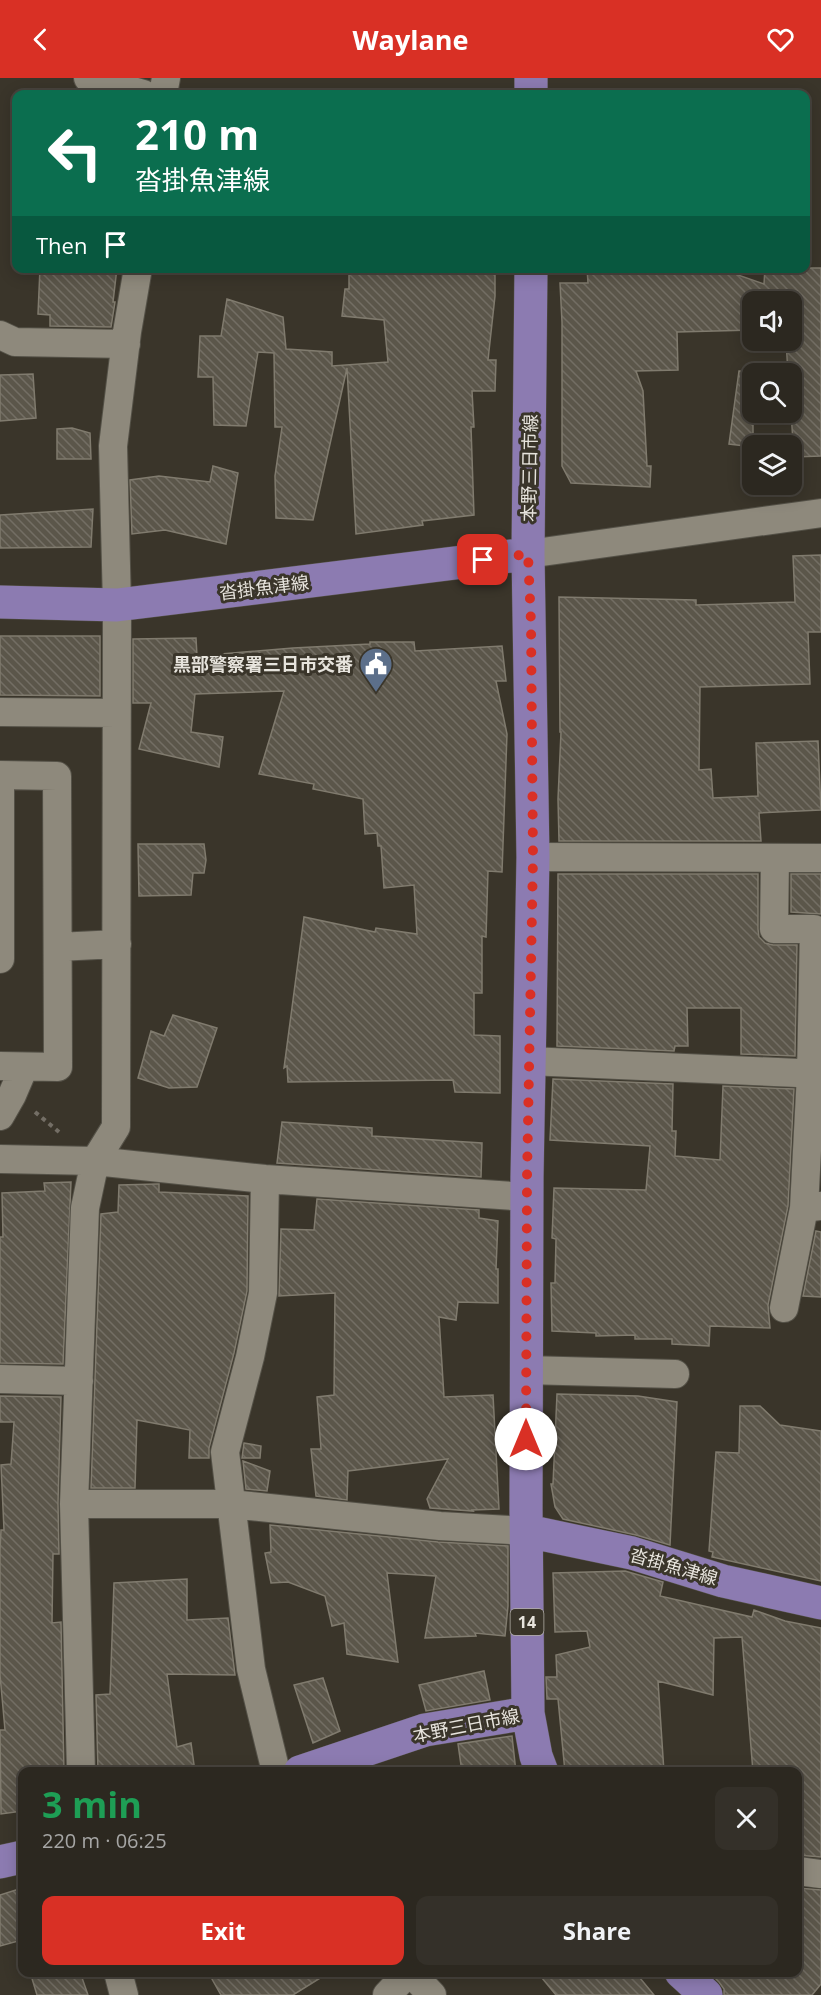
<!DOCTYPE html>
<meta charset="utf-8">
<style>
:root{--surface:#2c2820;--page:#343029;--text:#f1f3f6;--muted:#a6a6a5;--line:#48443e;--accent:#d93025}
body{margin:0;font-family:"Open Sans","Noto Sans JP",sans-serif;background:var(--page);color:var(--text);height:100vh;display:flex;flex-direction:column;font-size:22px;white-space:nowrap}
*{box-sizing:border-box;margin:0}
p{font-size:20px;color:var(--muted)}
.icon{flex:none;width:33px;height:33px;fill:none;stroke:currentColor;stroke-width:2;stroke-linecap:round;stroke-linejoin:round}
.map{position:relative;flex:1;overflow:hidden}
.drawer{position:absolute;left:18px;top:1689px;width:784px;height:210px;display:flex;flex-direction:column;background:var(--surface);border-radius:12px;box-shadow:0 3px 15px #0003,0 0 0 2px var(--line)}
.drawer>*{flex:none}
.top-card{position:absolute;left:12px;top:12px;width:798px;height:183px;border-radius:12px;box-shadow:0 3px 15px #0003,0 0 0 2px var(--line);background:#0b6e4f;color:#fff;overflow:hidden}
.fabs{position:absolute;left:742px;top:213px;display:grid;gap:12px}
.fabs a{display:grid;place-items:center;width:60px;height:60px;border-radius:12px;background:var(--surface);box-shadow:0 3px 15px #0003,0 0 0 2px var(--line);font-size:30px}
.pin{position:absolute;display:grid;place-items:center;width:51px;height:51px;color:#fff;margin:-26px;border-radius:12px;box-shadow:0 3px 9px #0006}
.me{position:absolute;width:66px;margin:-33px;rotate:0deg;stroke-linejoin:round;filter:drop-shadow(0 0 4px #0008)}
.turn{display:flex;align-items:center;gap:21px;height:126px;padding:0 24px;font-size:27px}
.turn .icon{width:78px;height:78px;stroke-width:2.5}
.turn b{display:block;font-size:42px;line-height:51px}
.then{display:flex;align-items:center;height:57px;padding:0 24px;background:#0003;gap:12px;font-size:22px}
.round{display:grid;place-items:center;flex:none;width:63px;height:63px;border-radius:12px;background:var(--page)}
.summary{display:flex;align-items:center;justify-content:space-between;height:102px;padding:0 24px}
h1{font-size:36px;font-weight:700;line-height:45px;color:#1e9e55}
.action{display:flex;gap:12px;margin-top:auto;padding:12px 24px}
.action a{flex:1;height:69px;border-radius:12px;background:var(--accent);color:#fff;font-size:24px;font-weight:700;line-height:69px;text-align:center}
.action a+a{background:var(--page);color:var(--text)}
header{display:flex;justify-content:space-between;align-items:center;height:78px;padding:0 24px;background:var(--accent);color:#fff;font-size:27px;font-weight:700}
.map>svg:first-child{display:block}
.building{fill:url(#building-back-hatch);stroke:#807b6e;stroke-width:1.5}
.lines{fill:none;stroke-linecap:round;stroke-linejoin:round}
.minor-casing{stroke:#545147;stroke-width:30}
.major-casing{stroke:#545147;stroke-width:34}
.path{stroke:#736e65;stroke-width:4;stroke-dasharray:4.5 4.5;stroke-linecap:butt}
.minor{stroke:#8e897c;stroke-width:28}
.major{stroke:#8c7bb1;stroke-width:33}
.route{stroke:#d93025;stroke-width:10;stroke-dasharray:0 18}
.labels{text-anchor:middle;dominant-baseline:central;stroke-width:6;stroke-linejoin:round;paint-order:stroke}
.shield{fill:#3a352a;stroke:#b3b0a7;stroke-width:1.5}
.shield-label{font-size:16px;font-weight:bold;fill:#e7e4dd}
.street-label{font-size:18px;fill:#e7e4dd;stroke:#3a352a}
.poi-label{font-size:18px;font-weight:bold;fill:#e7e4dd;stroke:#3a352a;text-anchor:end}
</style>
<header><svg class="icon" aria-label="back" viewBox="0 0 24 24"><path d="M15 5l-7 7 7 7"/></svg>Waylane<svg class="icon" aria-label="heart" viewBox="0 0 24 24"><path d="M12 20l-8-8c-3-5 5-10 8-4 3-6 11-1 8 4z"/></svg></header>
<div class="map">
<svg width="821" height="1917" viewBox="0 0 821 1917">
<defs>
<pattern id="building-back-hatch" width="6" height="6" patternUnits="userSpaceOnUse" patternTransform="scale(1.5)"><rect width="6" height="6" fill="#5b564a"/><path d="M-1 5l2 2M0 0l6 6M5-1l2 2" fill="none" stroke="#736e64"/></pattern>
</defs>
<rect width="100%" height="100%" fill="#3a352a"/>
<!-- building -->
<path class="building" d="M40,190H117L113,224H115L111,249L50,248V237L38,236Z
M349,190H495V218L488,282H496L495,313H472L474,349H471L474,437L422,443L423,447L356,456L347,290L313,442L276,440L275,398L282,349H275L274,275L258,274L246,348L214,347L213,299H198L200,258H221L227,221L283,239L286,271L332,274V288L388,284L384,242L342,238L345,211H349Z
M587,190H718L764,206L765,190H821V378L794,379L791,334L792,296H788L786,262H792V224H753V252L677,254L678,292L636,293L643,313L647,388H651L650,409L571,405L562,388V244L560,205H588Z
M739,293L753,294V369L729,366Z
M33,296L36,340L0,343V297Z
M72,350L90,355L91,381H57V351Z
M213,388L238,395L226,466L165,452L132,456L130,402L159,398L210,404Z
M93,431L91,469L0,470V437Z
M821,477V554H808L810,606L700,609L699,692L711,691L713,720L758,718L756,665L818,663L821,732L759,735L761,763H559L558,721L561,654H560L559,519L696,522V527L795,524L793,478Z
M0,558H100V618L0,617Z
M196,560L197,578L293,570L370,566V564H414L415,573L502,568L506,603H496L507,656L502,794L488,793L486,859L482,858V915H474V957L500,958V1015L455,1014L453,1002L288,1004L287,988L284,990L304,839L375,854L376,850L417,856L414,807L384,810L381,768H378L377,755L365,756L363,721L313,711L314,706L259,696L284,613L195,616L191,654L223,659L219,689L139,671L151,625H133V561Z
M138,766H204L206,782L204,795H193L191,817L139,818Z
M558,796H758V851L759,859L765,865L773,867H797L795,978L741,976V930H687L688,968H675L674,973L557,968Z
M791,796H821V836L791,834Z
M173,937L217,950L197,1009L169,1010L138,1000L151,953L164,958Z
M553,1001L673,1006L672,1053H676L675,1078L720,1082L723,1008L794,1011L788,1128L768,1227L770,1250L710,1248L709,1268L672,1266V1261H635V1257L596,1258V1255L552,1253L551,1205H555L556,1161L552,1160L554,1110L646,1112L650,1068L550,1062Z
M282,1044L372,1050V1058L482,1065L481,1099L277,1085Z
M71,1104L63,1286L0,1285V1159H3L2,1115L45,1113L44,1105Z
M157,1106H159V1114L248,1118L247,1213L234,1275L209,1370V1380H189L190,1352L137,1342L135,1410H91L101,1136L118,1134L119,1107Z
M317,1121L479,1132V1140L498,1143L496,1191H498V1225L458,1224L456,1242L439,1239L444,1319L493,1317L499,1431L472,1432L473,1433L430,1430L427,1421L448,1381L348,1393L347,1422L316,1418L311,1371H321L317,1319L334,1317L335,1215L279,1218L281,1151L314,1152Z
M816,1153L821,1154V1219L803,1218Z
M557,1316L638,1318L677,1324L670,1467L636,1457L563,1441L555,1429L551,1406H553Z
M0,1318L61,1319L58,1425L59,1476H53L52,1545L61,1544L64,1694H22V1733L1,1736L0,1652H5L0,1597V1472L1,1452H4L1,1387L11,1386L14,1344H0Z
M740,1328H760L780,1347L821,1353V1503L712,1479L713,1474L709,1473L716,1374L739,1375Z
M244,1365L261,1368L260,1380H242Z
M243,1383L270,1393L267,1413L246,1411Z
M270,1447L438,1464L508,1468V1528L505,1558L475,1555L476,1558L425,1560L436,1498L387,1495L398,1584L347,1576L344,1545L332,1548L325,1518L288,1504L271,1505L265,1475L271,1474Z
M625,1493L663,1504L660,1518L752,1539L754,1532L785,1543L821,1550V1779L798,1777V1694H753L742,1559L714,1560L713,1617L658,1603L664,1694H565L558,1621H547L546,1599H557L556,1577L590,1569L587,1553L555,1554L553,1495Z
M187,1501V1542L228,1540L235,1597L167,1596L177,1669L191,1665L195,1694H98L96,1617L110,1616L114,1505Z
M484,1593L490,1622L426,1633L419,1607Z
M323,1600L340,1653L313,1665L294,1607Z
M512,1658L516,1694H462L458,1666Z
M798,1810L821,1812V1906L812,1917H724V1911L719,1904L709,1894H798Z
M19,1811L22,1827V1862L0,1868V1817Z
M30,1894H80L88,1917H37Z
M208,1894H330L293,1917H221Z
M537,1894H635L654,1917H556Z"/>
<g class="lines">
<!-- minor casing -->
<g class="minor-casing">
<path id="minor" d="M88,0L143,16
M163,16L166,0
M0,257L15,264L126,266
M528,476L821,435
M0,634L116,635
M0,697L57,698L58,989L0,988
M0,700V881
M533,779L821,780
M775,780L774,851H814L811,996L804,1130
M58,869L117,866
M529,983L821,996
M0,1038L12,1017L24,989
M0,1081L95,1083L265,1101L527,1119
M265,1101L263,1215L250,1279L225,1374L251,1591L276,1694
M784,1230L804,1130L821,1128
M526,1292L675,1296
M0,1301L79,1303
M74,1426H231L440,1448L527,1453
M81,1694L74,1426L85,1130L95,1083L116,1049L117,527L113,368L127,254L138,190
M798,1793L821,1796
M118,1894L124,1917
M410,1894L432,1917
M387,1917L409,1894"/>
</g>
<!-- major casing -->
<g class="major-casing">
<path id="major" d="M531,0V16
M531,190L528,476L533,779L527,1099L526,1430L528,1635L536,1678L542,1694
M0,524L117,527L528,476
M527,1453L632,1475L723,1503L821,1525
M300,1694L425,1652L528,1635
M0,1784L22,1779
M681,1894L706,1917"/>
</g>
<!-- path -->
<path class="path" d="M35,1034L59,1054"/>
<!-- minor -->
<use href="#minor" class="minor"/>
<!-- major -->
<use href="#major" class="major"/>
</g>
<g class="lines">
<!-- route -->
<path class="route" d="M483,482L528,476L531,545L533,780L527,1099L526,1361"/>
</g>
<!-- icons -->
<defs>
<g id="civic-pin" transform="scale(1.725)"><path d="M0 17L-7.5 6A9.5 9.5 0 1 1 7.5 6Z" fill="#5c6f8a" stroke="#3a352a"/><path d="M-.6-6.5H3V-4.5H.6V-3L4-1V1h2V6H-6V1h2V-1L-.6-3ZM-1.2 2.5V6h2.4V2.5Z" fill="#fff"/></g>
</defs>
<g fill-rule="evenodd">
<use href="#civic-pin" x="376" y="586"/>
</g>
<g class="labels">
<!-- shield labels -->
<rect class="shield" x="510.5" y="1531" width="33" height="26" rx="4.5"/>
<g class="shield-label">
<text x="527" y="1544">14</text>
</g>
<!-- street labels -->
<g class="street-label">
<text transform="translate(529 390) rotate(-89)">本野三日市線</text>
<text transform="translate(264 509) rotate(-7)">沓掛魚津線</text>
<text transform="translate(674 1488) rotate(16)">沓掛魚津線</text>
<text transform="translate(466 1647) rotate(-11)">本野三日市線</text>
</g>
<!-- poi labels -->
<g class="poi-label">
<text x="353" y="586">黒部警察署三日市交番</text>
</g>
</g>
</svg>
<div class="fabs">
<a><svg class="icon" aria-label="sound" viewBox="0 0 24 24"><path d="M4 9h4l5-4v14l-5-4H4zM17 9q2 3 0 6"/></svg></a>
<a><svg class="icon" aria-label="search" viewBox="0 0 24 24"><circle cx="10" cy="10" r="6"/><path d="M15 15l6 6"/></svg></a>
<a><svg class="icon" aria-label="layers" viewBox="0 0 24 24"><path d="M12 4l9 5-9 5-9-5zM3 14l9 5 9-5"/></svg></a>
</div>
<div class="pin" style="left:483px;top:482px;background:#d93025"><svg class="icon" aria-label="arrive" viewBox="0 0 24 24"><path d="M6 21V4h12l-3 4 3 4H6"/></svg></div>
<svg class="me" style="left:526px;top:1361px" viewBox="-20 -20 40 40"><circle r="19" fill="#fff"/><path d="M0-13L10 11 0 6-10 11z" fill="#d93025"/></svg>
<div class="top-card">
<div class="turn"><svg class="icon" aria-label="left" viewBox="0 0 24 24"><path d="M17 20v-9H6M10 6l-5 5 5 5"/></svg><div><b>210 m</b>沓掛魚津線</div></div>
<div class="then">Then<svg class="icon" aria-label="arrive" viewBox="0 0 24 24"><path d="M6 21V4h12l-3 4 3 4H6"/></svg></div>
</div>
<section class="drawer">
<div class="summary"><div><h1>3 min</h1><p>220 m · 06:25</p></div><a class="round"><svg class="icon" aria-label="close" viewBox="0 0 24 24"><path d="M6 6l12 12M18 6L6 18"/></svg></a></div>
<div class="action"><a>Exit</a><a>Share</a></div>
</section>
</div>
